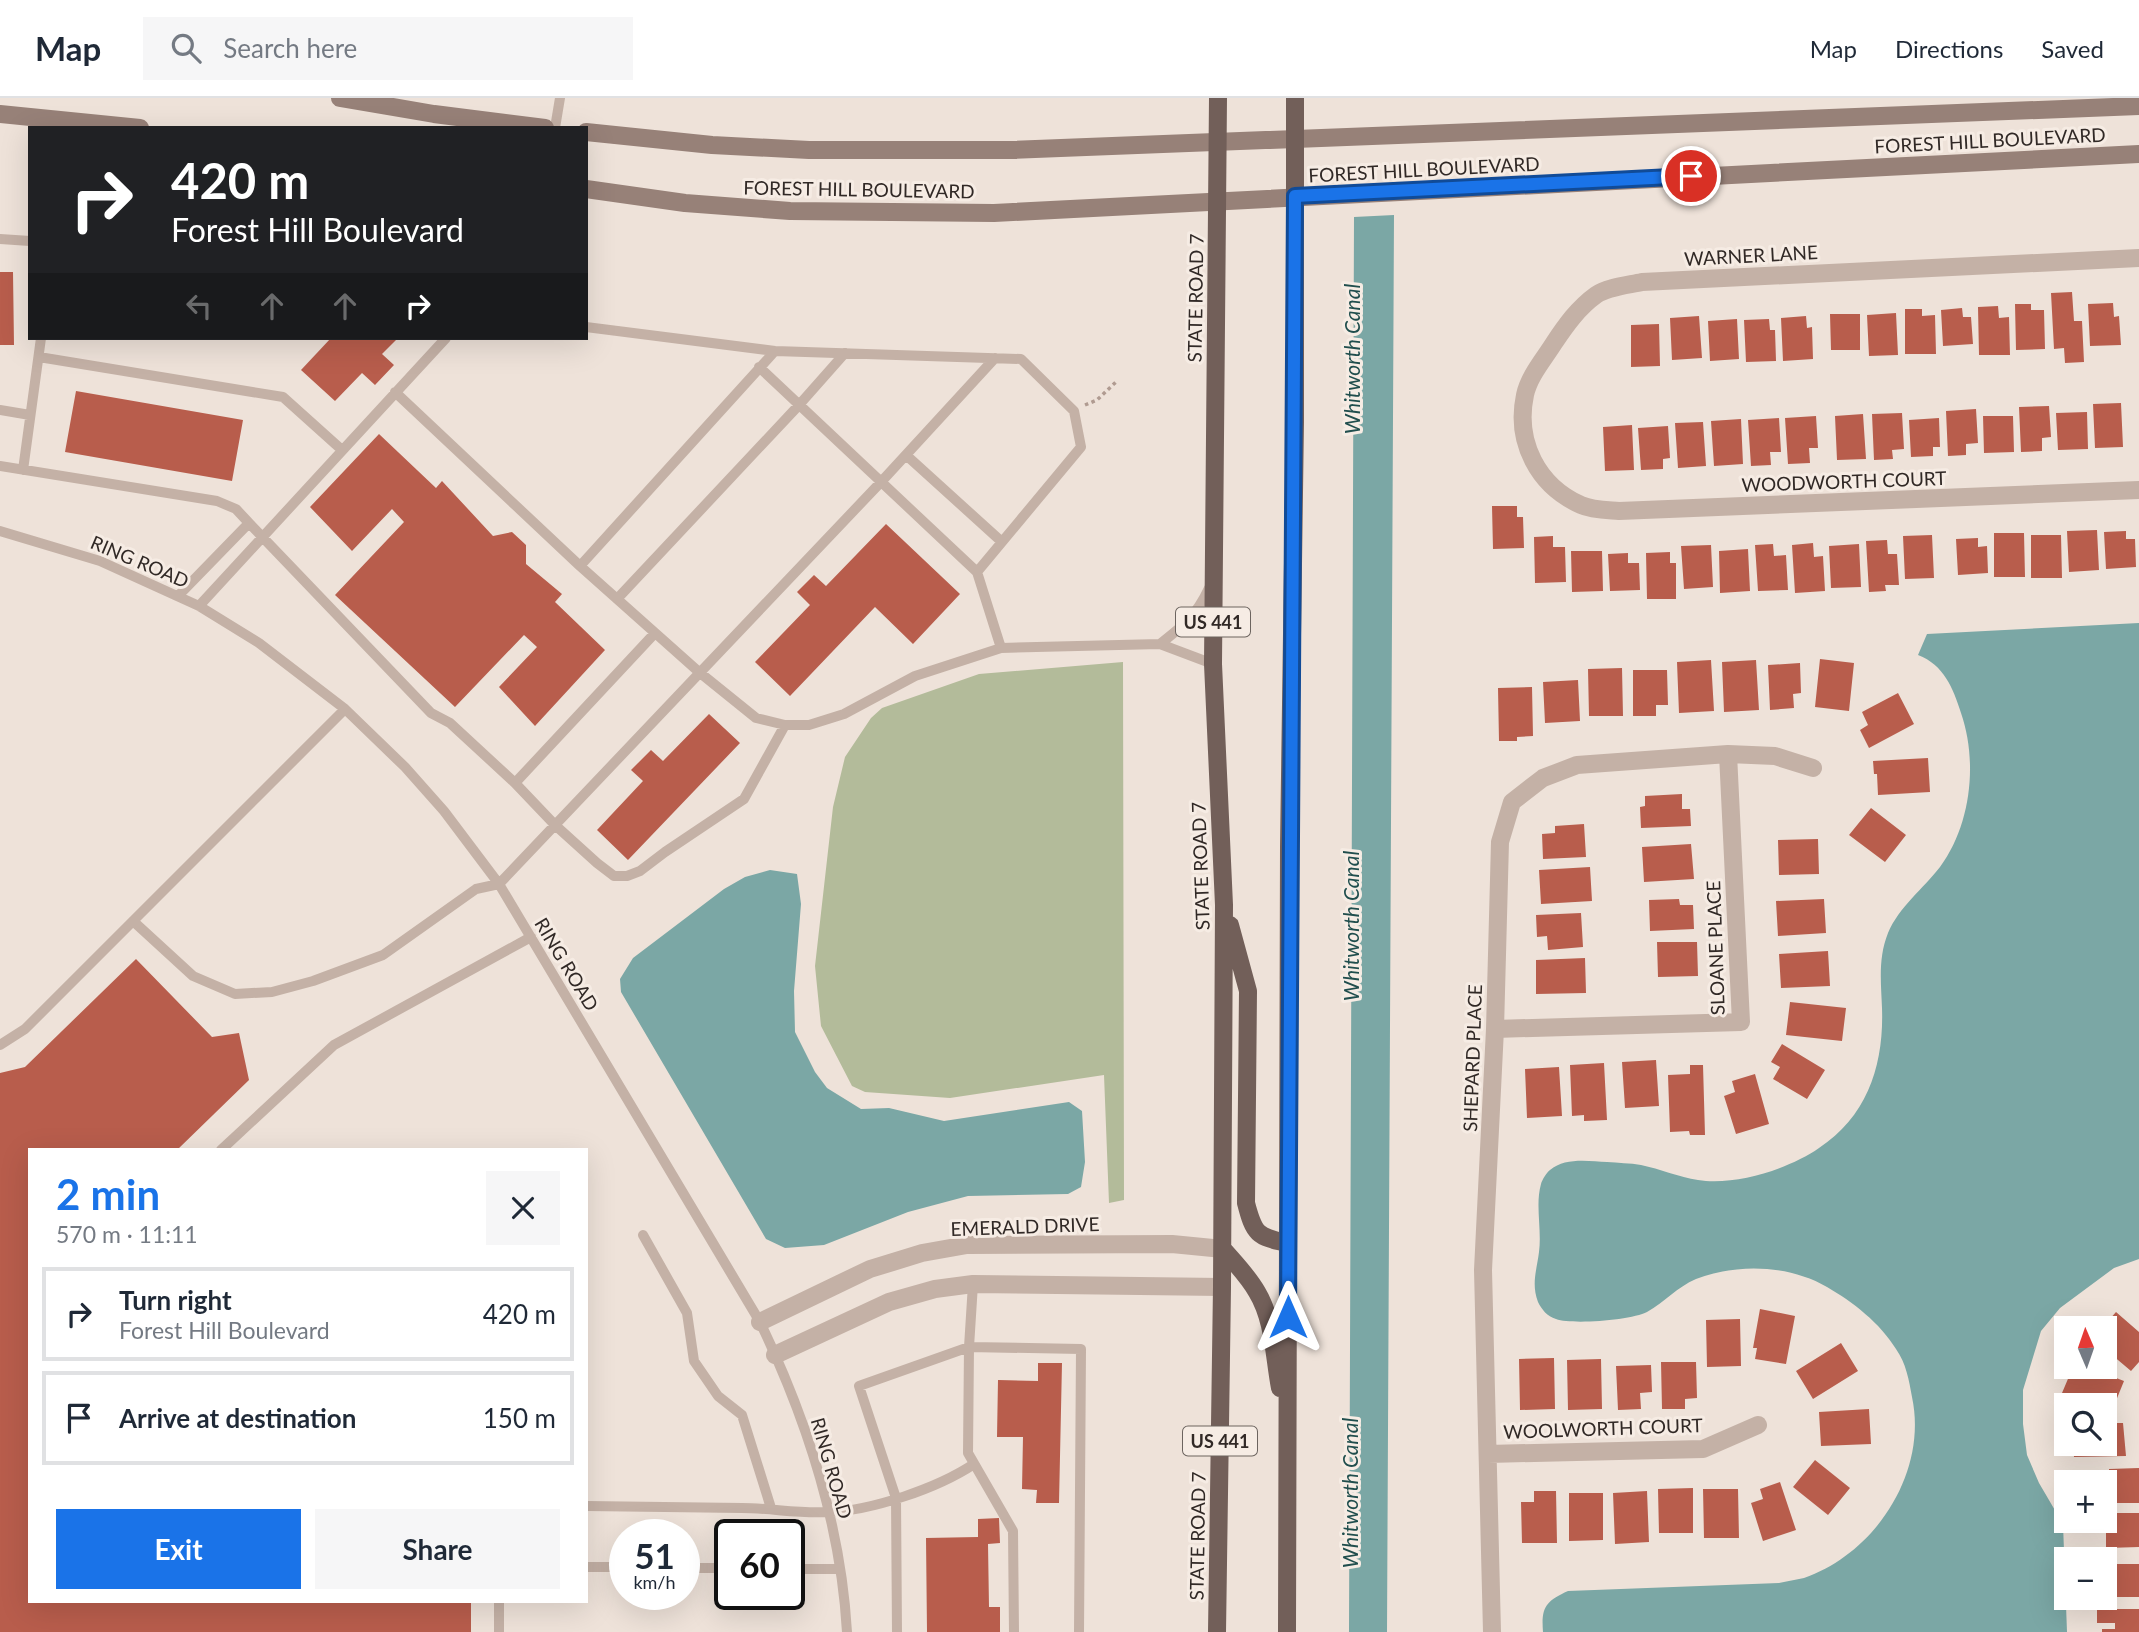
<!DOCTYPE html>
<meta charset="utf-8">
<style>
:root{--surface:#fff;--page:#f6f6f7;--text:#1f2937;--muted:#747a83;--line:#e0e1e3;--accent:#1a73e8}
body{margin:0;font-family:Lato,sans-serif;background:var(--page);color:var(--text);height:100vh;display:flex;flex-direction:column;font-size:26px;white-space:nowrap}
*{box-sizing:border-box;margin:0}
p{font-size:23px;color:var(--muted)}
.icon{flex:none;width:38px;height:38px;fill:none;stroke:currentColor;stroke-width:2;stroke-linecap:round;stroke-linejoin:round}
.map{position:relative;flex:1;overflow:hidden}
.drawer{position:absolute;left:28px;top:1050px;width:560px;height:455px;display:flex;flex-direction:column;background:var(--surface);border-radius:0px;box-shadow:0 7px 28px #0002}
.drawer>*{flex:none}
.top-card{position:absolute;left:28px;top:28px;width:560px;height:214px;border-radius:0px;box-shadow:0 7px 28px #0002;background:#202124;color:#fff;overflow:hidden}
.needle{width:46px;rotate:358deg}
.buttons{position:absolute;left:2054px;top:1218px;display:grid;gap:14px}
.buttons a{display:grid;place-items:center;width:63px;height:63px;border-radius:0px;background:var(--surface);box-shadow:0 7px 28px #0002;font-size:35px}
.speed{position:absolute;left:609px;top:1421px;display:flex;gap:14px;font-size:35px;font-weight:700;text-align:center}
.speed>*{display:grid;place-content:center;width:91px;height:91px;border-radius:50%;background:var(--surface);box-shadow:0 7px 28px #0002;line-height:1}
.speed small{font-size:18px;font-weight:400}
.speed .limit{border:4px solid #111;border-radius:10px;background:#fff;color:#111}
.pin{position:absolute;display:grid;place-items:center;width:60px;height:60px;color:#fff;margin:-30px;border:4px solid #fff;border-radius:50%;box-shadow:0 2px 7px #0007}
.me{position:absolute;width:77px;margin:-38px;rotate:0deg;stroke-linejoin:round;filter:drop-shadow(0 0 5px #0008)}
.turn{display:flex;align-items:center;gap:24px;height:147px;padding:0 28px;font-size:32px}
.turn .icon{width:91px;height:91px;stroke-width:2.5}
.turn b{display:block;font-size:49px;line-height:60px}
.lanes{display:flex;align-items:center;height:66px;padding:0 28px;background:#0003;justify-content:center;gap:35px;direction:ltr}
.lanes .off{opacity:.35}
.round{display:grid;place-items:center;flex:none;width:74px;height:74px;border-radius:0px;background:var(--page)}
.headline{display:flex;align-items:center;justify-content:space-between;height:119px;padding:0 28px}
h1{font-size:42px;font-weight:700;line-height:52px;color:var(--accent)}
.action{display:flex;gap:14px;margin-top:auto;padding:14px 28px}
.action a{flex:1;height:80px;border-radius:0px;background:var(--accent);color:#fff;font-size:28px;font-weight:700;line-height:80px;text-align:center}
.action a+a{background:var(--page);color:var(--text)}
ul{padding:0;list-style:none}
li{display:flex;align-items:center;gap:21px;height:94px;margin:0 14px 10px;padding:0 14px;border:4px solid var(--line);border-radius:0px}
li div{flex:1}
li b{display:block;font-size:26px}
li em{font-style:normal}
header{display:flex;align-items:center;gap:42px;box-sizing:border-box;height:98px;padding:0 35px;background:var(--surface);border-bottom:2px solid var(--line)}
header strong{font-size:33px}
nav{display:flex;gap:38px;margin-inline-start:auto;font-size:24px}
.search{width:490px;height:63px;background:var(--page);display:flex;align-items:center;gap:18px;box-sizing:border-box;padding:0 24px;border-radius:0px;color:var(--muted);font-size:26px}
.map>svg:first-child{display:block}
.green{fill:#b3bb9a}
.water{fill:#7ba7a5}
.building{fill:#b85d4c}
.lines{fill:none;stroke-linecap:round;stroke-linejoin:round}
.path{stroke:#b09b91;stroke-width:3.5;stroke-dasharray:3.5 3.5;stroke-linecap:butt}
.service{stroke:#c4b1a6;stroke-width:10}
.minor{stroke:#c4b1a6;stroke-width:18}
.secondary{stroke:#978178;stroke-width:18}
.primary{stroke:#725f59;stroke-width:18}
.route-casing{stroke:#114b97;stroke-width:18}
.route{stroke:#1a73e8;stroke-width:12}
.labels{text-anchor:middle;dominant-baseline:central;stroke-width:6;stroke-linejoin:round;paint-order:stroke}
.shield{fill:#f6ece4;stroke:#6c645f;stroke-width:2}
.shield-label{font-size:18px;font-weight:bold;fill:#312926}
.street-label{font-size:19px;fill:#312926;stroke:#f6ece4}
.water-label{font-size:21px;font-style:italic;fill:#204e4d;stroke:#f6ece4}
</style>
<header>
<strong>Map</strong>
<div class="search"><svg class="icon" aria-label="search" viewBox="0 0 24 24"><circle cx="10" cy="10" r="6"/><path d="M15 15l6 6"/></svg>Search here</div>
<nav><a>Map</a><a>Directions</a><a>Saved</a></nav>
</header>
<div class="map">
<svg width="2139" height="1534" viewBox="0 0 2139 1534">
<rect width="100%" height="100%" fill="#eee2d9"/>
<!-- green -->
<path class="green" d="M1123,564L1124,1102L1109,1105L1104,977L950,1000L865,994L852,988L821,928L815,868L833,709L845,659L871,620L882,610L979,576Z"/>
<!-- water -->
<path class="water" d="M1394,117L1387,1534H1349L1354,119Z
M2139,525V1161L2114,1170L2060,1210L2041,1233L2023,1292V1326L2027,1357L2039,1385L2063,1426L2067,1534H1543C1541,1509 1546,1503 1568,1493L1779,1485C1787,1483 1796,1482 1804,1480C1876,1455 1928,1374 1912,1299C1909,1282 1906,1265 1896,1251C1880,1225 1853,1204 1827,1189C1789,1167 1738,1165 1696,1181C1677,1189 1665,1204 1647,1214C1632,1222 1572,1227 1556,1221C1547,1218 1542,1212 1538,1204C1531,1186 1537,1171 1539,1154C1542,1132 1535,1107 1541,1086C1542,1082 1547,1074 1550,1072C1565,1059 1589,1063 1607,1064C1618,1065 1630,1065 1641,1067C1660,1071 1679,1079 1698,1082C1735,1088 1789,1071 1819,1050C1868,1018 1884,966 1882,910C1881,884 1878,860 1888,835C1899,809 1923,791 1940,769C1971,727 1978,664 1961,615C1953,590 1944,567 1918,557L1927,536Z
M770,772L797,776L801,806L794,893L795,934L815,974L827,990L861,1011L889,1010L944,1023L1069,1004L1082,1013L1085,1064L1081,1089L1068,1096L968,1098L908,1114L824,1147L785,1150L766,1141L621,894L620,881L633,860L724,791L745,779Z"/>
<!-- building -->
<path class="building" d="M0,174H13L14,247H0Z
M2072,194L2074,223H2082L2084,264L2065,265L2064,250L2054,251L2051,195Z
M2113,205L2114,219L2119,218L2121,247L2090,248L2088,206Z
M2015,206H2031V212H2044L2045,251L2016,252Z
M1998,208L1999,220L2009,219L2010,257H1979L1978,209Z
M1962,210L1963,219H1971L1973,246L1943,248L1941,212Z
M1905,211H1922V218L1935,217L1936,256H1905Z
M1896,215L1898,257L1869,258L1867,217Z
M1830,216H1860V252H1831Z
M1699,218L1702,260L1672,262L1670,220Z
M1806,218L1807,230L1812,229L1813,261L1783,263L1781,220Z
M1737,221L1739,261L1710,263L1708,223Z
M1769,221L1770,232H1775L1776,263L1746,264L1744,222Z
M1659,226L1660,268L1631,269V227Z
M331,240H398L382,256L394,267L375,287L362,275L335,303L301,272Z
M76,293L243,322L232,383L65,354Z
M2121,305L2123,349L2095,350L2093,306Z
M2049,308L2051,339L2042,340V353L2021,354L2019,309Z
M1976,311L1978,345L1966,346V357L1948,358L1946,313Z
M2087,314L2088,351L2058,352L2056,315Z
M1902,315L1904,351L1892,352L1893,361L1874,362L1872,316Z
M1863,316L1866,361L1837,362L1835,318Z
M1816,318L1818,350H1809L1810,365L1788,366L1785,320Z
M1983,318H2013L2014,354L1984,355Z
M1779,320L1781,354H1770L1771,367L1751,368L1748,322Z
M1939,320L1940,349H1933V358L1911,359L1909,322Z
M1741,321L1743,366L1714,368L1711,323Z
M1703,324L1706,368L1678,370L1675,325Z
M1632,327L1634,372L1605,373L1603,329Z
M1668,328L1670,360L1663,361V371L1641,372L1638,330Z
M379,336L436,390L442,383L493,438L512,434L526,447V466L562,496L555,504L605,552L535,628L499,589L537,549L524,537L455,609L335,497L404,424L392,411L352,453L310,409Z
M1492,408H1517V419H1523L1524,450L1493,451Z
M886,426L960,496L913,546L875,509L790,598L755,564L810,507L797,494L814,477L826,488Z
M2097,432L2099,472L2069,474L2067,433Z
M2126,433V441H2135L2136,469L2106,471L2104,434Z
M1994,435H2024L2025,479H1994Z
M1932,437L1934,480L1905,481L1903,438Z
M2031,437H2061L2062,480H2031Z
M1553,438V449H1565L1566,484L1535,485L1534,439Z
M1978,440V449L1987,448L1988,475L1958,477L1956,441Z
M1887,442L1888,456H1897L1899,487H1885L1886,493L1869,494L1866,443Z
M1813,445L1814,459L1823,458L1825,493L1795,495L1792,447Z
M1773,446L1774,458L1786,457L1788,492L1758,493L1755,447Z
M1859,446L1861,489L1831,490L1829,448Z
M1711,447L1713,489L1684,491L1681,448Z
M1748,451L1750,493L1720,495L1719,453Z
M1571,453H1602L1603,493L1572,494Z
M1670,454V465H1676V501H1647L1646,455Z
M1628,455V465H1639L1640,492L1610,493L1608,456Z
M1820,561L1854,565L1849,613L1815,609Z
M1711,562L1714,613L1679,615L1677,564Z
M1756,562L1759,612L1724,614L1722,564Z
M1800,565L1801,595L1793,596L1794,610L1770,612L1768,567Z
M1622,570L1623,618H1589L1588,571Z
M1633,572H1667L1668,607H1656V618H1633Z
M1578,582L1580,623L1545,625L1543,584Z
M1532,589L1533,638L1517,639V643H1499L1498,590Z
M1898,595L1914,626L1869,650L1860,632L1868,627L1862,614Z
M709,616L740,645L628,762L597,732L643,683L631,672L651,652L663,663Z
M1928,660L1930,694L1878,697L1877,676H1874L1873,663Z
M1682,696V711H1690L1691,728L1641,730L1640,709L1645,708V698Z
M1871,710L1906,737L1885,764L1849,737Z
M1584,726L1586,759L1543,761L1542,736L1555,735V728Z
M1818,741L1819,776L1779,777L1778,742Z
M1691,746L1694,781L1644,784L1642,749Z
M1590,769L1592,803L1541,806L1539,772Z
M1679,801L1680,807H1693L1694,831L1650,833L1649,802Z
M1824,801L1826,835L1778,838L1776,803Z
M1581,815L1583,849L1548,852L1547,838L1537,839L1536,817Z
M1657,844H1697L1698,878L1658,879Z
M1828,853L1830,888L1781,890L1779,856Z
M1585,860L1586,895L1536,896V862Z
M136,861L212,939L239,935L249,982L177,1052H30V1503H471V1534H0V975L25,969Z
M1790,904L1846,910L1842,943L1786,937Z
M1782,946L1825,972L1807,1001L1773,981L1780,969L1771,964Z
M1656,962L1659,1008L1625,1010L1622,964Z
M1604,965L1607,1022L1584,1023V1017L1572,1018L1570,967Z
M1690,967H1703L1705,1037H1690L1689,1033L1670,1034L1668,977L1690,976Z
M1559,969L1562,1018L1527,1020L1525,971Z
M1755,976L1769,1026L1736,1036L1724,998L1735,994L1732,983Z
M1760,1211L1795,1218L1786,1266L1755,1261L1757,1250H1753Z
M2116,1214L2139,1234V1264L2131,1273L2105,1251V1230H2102Z
M1740,1221L1741,1268L1707,1269L1706,1222Z
M1841,1245L1858,1273L1813,1301L1796,1273Z
M1554,1260L1555,1311L1520,1312L1519,1261Z
M1601,1261L1602,1311L1568,1312L1567,1262Z
M1661,1264H1696L1697,1300L1685,1301V1311H1662Z
M1038,1265H1062L1059,1405H1036L1037,1392L1022,1391L1023,1339H997L998,1282L1038,1283Z
M1651,1267L1652,1294L1640,1295L1641,1311L1618,1312L1616,1268Z
M2073,1269H2088L2124,1283L2111,1315L2105,1312V1307H2093L2062,1295Z
M1869,1311L1871,1346L1821,1348L1819,1314Z
M2105,1325H2123L2126,1358L2074,1359L2073,1346H2105Z
M1815,1362L1850,1390L1828,1417L1793,1389Z
M2139,1370V1405H2109V1371Z
M1780,1384L1796,1432L1763,1443L1751,1405L1763,1401L1760,1391Z
M1693,1390V1435H1659L1658,1391Z
M1703,1391H1738L1739,1440H1704Z
M1534,1393H1556L1557,1445H1522L1521,1404H1534Z
M1647,1393L1649,1444L1615,1446L1613,1395Z
M1569,1395H1603V1442L1569,1443Z
M2106,1415H2139V1449L2106,1450Z
M999,1420L1000,1445L988,1446L989,1509H1000V1534H927L926,1440L978,1439V1421Z
M2116,1466H2139V1499H2116Z
M2097,1511H2139V1534H2102V1531H2115V1525H2097Z"/>
<g class="lines">
<!-- path -->
<path class="path" d="M1085,307L1097,302L1117,283"/>
<!-- service -->
<path class="service" d="M555,30L560,0
M0,141L30,143
M586,229L775,253L1021,261L1074,313L1081,349L977,474
M39,259L283,299L342,352
M759,269L977,474L1001,550
M395,294L580,468L699,574L756,620L785,627H809L844,616L915,578L1001,550L1160,546L1213,566
M0,312L30,317
M906,357L1002,444
M0,368L217,403L236,411L249,425L178,498
M23,372L41,240
M249,425L431,615L450,625L515,685
M0,433L100,463L199,508L259,545L345,611L405,669L444,713L499,786L760,1224C806,1320 841,1427 847,1534
M580,468L775,253
M617,501L799,307L845,255
M199,508L446,240
M655,535L515,685L555,727L597,765L614,778H627L640,773L665,754L744,701L785,627
M1160,546C1183,528 1196,518 1209,490
M133,823L193,878L235,896L272,894L313,883L383,857L476,791L499,786L881,384L995,260
M0,947L25,931L345,611
M221,1052L334,947L531,839
M643,1137L687,1215L694,1263L718,1298L742,1317L771,1410
M973,1186L969,1249L968,1355L1013,1433L1014,1534
M586,1408C638,1409 690,1409 742,1410C770,1410 800,1416 828,1414C871,1413 938,1390 974,1366
M586,1469H625
M684,1470H730
M789,1471H839
M499,1503V1534
M897,1534L896,1400L859,1288L969,1249L1081,1251L1079,1534"/>
<!-- minor -->
<path class="minor" d="M2139,160L1642,184C1629,187 1607,189 1596,197C1578,210 1566,227 1554,245C1544,261 1529,278 1525,297C1515,344 1538,388 1581,407C1592,412 1607,412 1619,413L2139,392
M1495,931L1741,924L1728,656
M760,1224L870,1171L922,1155L967,1147L1172,1146L1223,1151
M775,1257L889,1204L935,1191L973,1186L1222,1189
M1488,1356L1703,1351L1758,1327
M1492,1534L1483,1172L1495,931L1500,744L1512,704L1543,680L1577,667L1728,656L1775,658L1813,670"/>
<!-- secondary -->
<path class="secondary" d="M340,0L434,16L545,30
M0,16L140,30
M586,34L712,47L809,52H1012L2139,8
M586,91L685,105L790,113L994,115L2139,56"/>
<!-- primary -->
<path class="primary" d="M1230,827L1248,893L1246,1105C1254,1136 1257,1139 1288,1145
M1223,1151C1235,1165 1248,1178 1257,1194C1274,1222 1274,1259 1280,1290
M1217,1534L1222,1189L1224,807L1213,566L1218,0
M1287,1534L1289,749L1295,324V0"/>
</g>
<g class="lines">
<!-- route casing -->
<g class="route-casing">
<path id="route" d="M1288,1219C1288,845 1295,472 1295,98L1691,78"/>
</g>
<!-- route -->
<use href="#route" class="route"/>
</g>
<g class="labels">
<!-- shield labels -->
<g class="shield">
<rect x="1176" y="509.5" width="74" height="29" rx="5"/>
<rect x="1183" y="1328.5" width="74" height="29" rx="5"/>
</g>
<g class="shield-label">
<text x="1213" y="524">US 441</text>
<text x="1220" y="1343">US 441</text>
</g>
<!-- street labels -->
<g class="street-label">
<text transform="translate(1990 42) rotate(-3)">FOREST HILL BOULEVARD</text>
<text transform="translate(1424 71) rotate(-3)">FOREST HILL BOULEVARD</text>
<text transform="translate(859 91) rotate(1)">FOREST HILL BOULEVARD</text>
<text transform="translate(1751 157) rotate(-3)">WARNER LANE</text>
<text transform="translate(1195 200) rotate(-89)">STATE ROAD 7</text>
<text transform="translate(1844 383) rotate(-2)">WOODWORTH COURT</text>
<text transform="translate(140 463) rotate(23)">RING ROAD</text>
<text transform="translate(1200 768) rotate(-92)">STATE ROAD 7</text>
<text transform="translate(1715 850) rotate(-92)">SLOANE PLACE</text>
<text transform="translate(567 866) rotate(59)">RING ROAD</text>
<text transform="translate(1472 960) rotate(-88)">SHEPARD PLACE</text>
<text transform="translate(1025 1128) rotate(-2)">EMERALD DRIVE</text>
<text transform="translate(1603 1330) rotate(-2)">WOOLWORTH COURT</text>
<text transform="translate(832 1370) rotate(74)">RING ROAD</text>
<text transform="translate(1197 1438) rotate(-89)">STATE ROAD 7</text>
</g>
<!-- water labels -->
<g class="water-label">
<text transform="translate(1351 261) rotate(-90)">Whitworth Canal</text>
<text transform="translate(1350 828) rotate(-90)">Whitworth Canal</text>
<text transform="translate(1349 1395) rotate(-90)">Whitworth Canal</text>
</g>
</g>
</svg>
<div class="buttons">
<a><svg class="needle" viewBox="-14 -14 28 28"><path d="M0-13l5 13h-10z" fill="#e53935"/><path d="M0 13l5-13h-10z" fill="#747a83"/></svg></a>
<a><svg class="icon" aria-label="search" viewBox="0 0 24 24"><circle cx="10" cy="10" r="6"/><path d="M15 15l6 6"/></svg></a>
<a>+</a>
<a>−</a>
</div>
<div class="speed"><div>51<small>km/h</small></div><div class="limit">60</div></div>
<div class="pin" style="left:1691px;top:78px;background:#d93025"><svg class="icon" aria-label="arrive" viewBox="0 0 24 24"><path d="M6 21V4h12l-3 4 3 4H6"/></svg></div>
<svg class="me" style="left:1288px;top:1219px" viewBox="-20 -20 40 40"><path d="M0-17L14 15 0 8-14 15z" fill="#1a73e8" stroke="#fff" stroke-width="4"/></svg>
<div class="top-card">
<div class="turn"><svg class="icon" aria-label="right" viewBox="0 0 24 24"><path d="M7 20v-9h11M14 6l5 5-5 5"/></svg><div><b>420 m</b>Forest Hill Boulevard</div></div>
<div class="lanes"><svg class="icon off" aria-label="left" viewBox="0 0 24 24"><path d="M17 20v-9H6M10 6l-5 5 5 5"/></svg><svg class="icon off" aria-label="ahead" viewBox="0 0 24 24"><path d="M12 20V5M6 11l6-6 6 6"/></svg><svg class="icon off" aria-label="ahead" viewBox="0 0 24 24"><path d="M12 20V5M6 11l6-6 6 6"/></svg><svg class="icon" aria-label="right" viewBox="0 0 24 24"><path d="M7 20v-9h11M14 6l5 5-5 5"/></svg></div>
</div>
<section class="drawer">
<div class="headline"><div><h1>2 min</h1><p>570 m · 11:11</p></div><a class="round"><svg class="icon" aria-label="close" viewBox="0 0 24 24"><path d="M6 6l12 12M18 6L6 18"/></svg></a></div>
<ul>
<li><svg class="icon" aria-label="right" viewBox="0 0 24 24"><path d="M7 20v-9h11M14 6l5 5-5 5"/></svg><div><b>Turn right</b><p>Forest Hill Boulevard</p></div><em>420 m</em></li>
<li><svg class="icon" aria-label="arrive" viewBox="0 0 24 24"><path d="M6 21V4h12l-3 4 3 4H6"/></svg><div><b>Arrive at destination</b></div><em>150 m</em></li>
</ul>
<div class="action"><a>Exit</a><a>Share</a></div>
</section>
</div>
